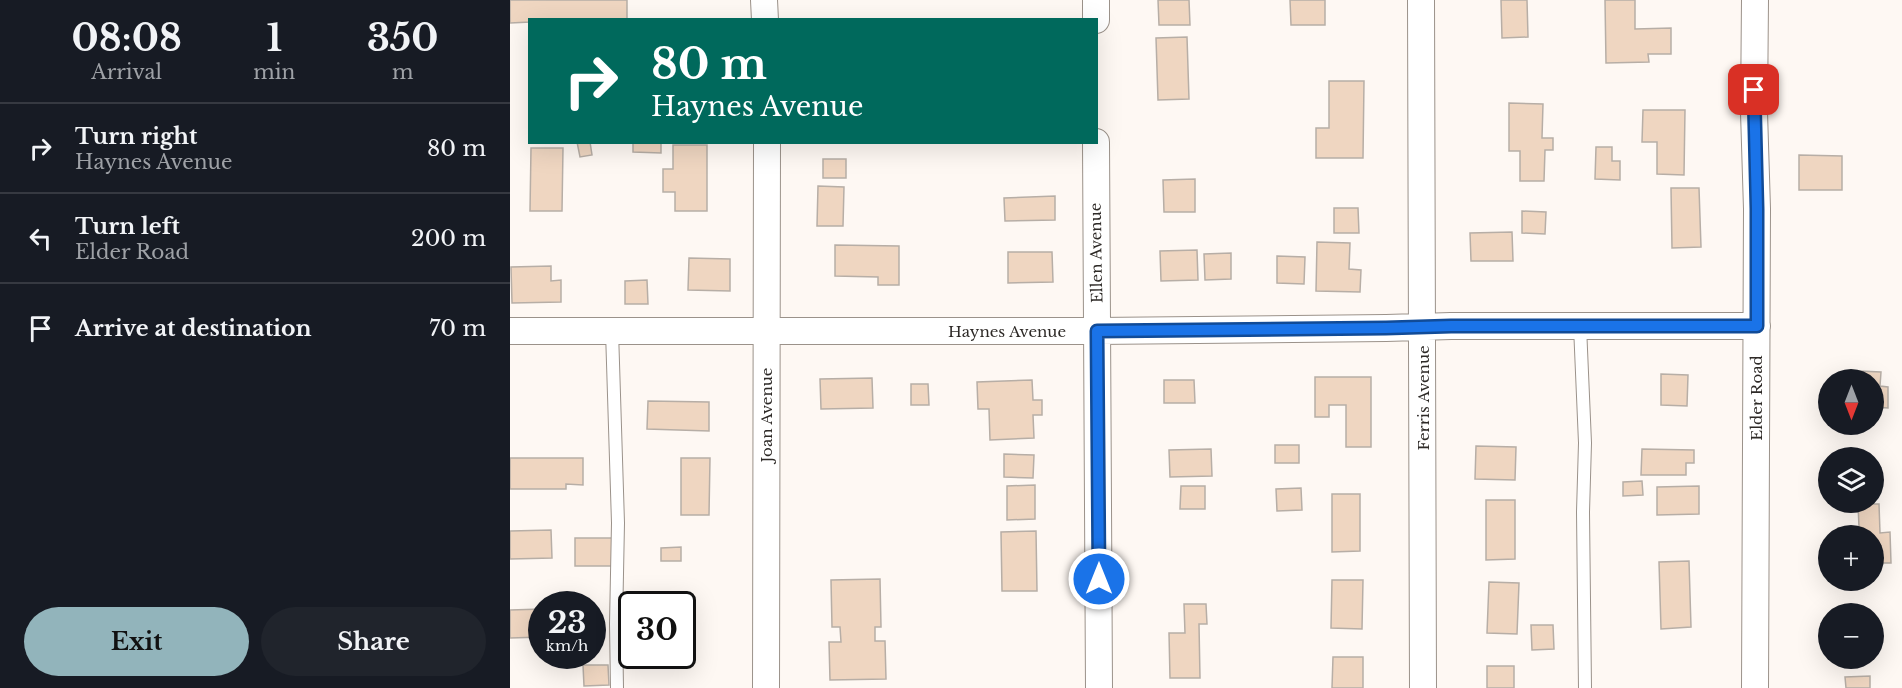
<!DOCTYPE html>
<meta charset="utf-8">
<style>
:root{--surface:#171b24;--page:#20242c;--text:#f1f3f6;--muted:#9ea1a6;--line:#363941;--accent:#92b4bb}
body{margin:0;font-family:"Libre Baskerville",serif;background:var(--page);color:var(--text);height:100vh;display:flex;flex-direction:column;font-size:22px;white-space:nowrap}
*{box-sizing:border-box;margin:0}
p{font-size:20px;color:var(--muted)}
.icon{flex:none;width:33px;height:33px;fill:none;stroke:currentColor;stroke-width:2;stroke-linecap:round;stroke-linejoin:round}
.map{position:relative;flex:1;overflow:hidden}
.details{display:flex;flex-direction:column;background:var(--surface);width:510px}
.details>*{flex:none}
.banner{position:absolute;left:18px;top:18px;width:570px;height:126px;border-radius:0px;box-shadow:0 6px 24px #0002;background:#00695c;color:#fff;overflow:hidden}
.needle{width:39px;rotate:180deg}
.buttons{position:absolute;left:1308px;top:369px;display:grid;gap:12px}
.buttons a{display:grid;place-items:center;width:66px;height:66px;border-radius:50%;background:var(--surface);box-shadow:0 6px 24px #0002;font-size:30px}
.speed{position:absolute;left:18px;top:591px;display:flex;gap:12px;font-size:30px;font-weight:700;text-align:center}
.speed>*{display:grid;place-content:center;width:78px;height:78px;border-radius:50%;background:var(--surface);box-shadow:0 6px 24px #0002;line-height:1}
.speed small{font-size:15px;font-weight:400}
.speed .limit{border:3px solid #111;border-radius:9px;background:#fff;color:#111}
.pin{position:absolute;display:grid;place-items:center;width:51px;height:51px;color:#fff;margin:-26px;border-radius:12px;box-shadow:0 3px 9px #0006}
.me{position:absolute;width:66px;margin:-33px;rotate:0deg;stroke-linejoin:round;filter:drop-shadow(0 0 4px #0008)}
.turn{display:flex;align-items:center;gap:21px;height:126px;padding:0 24px;font-size:27px}
.turn .icon{width:78px;height:78px;stroke-width:2.5}
.turn b{display:block;font-size:42px;line-height:51px}
.eta{display:flex;justify-content:space-evenly;align-items:center;height:102px;text-align:center}
.eta b{font-size:36px;font-weight:700;line-height:42px}
.cta{display:flex;gap:12px;margin-top:auto;padding:12px 24px}
.cta a{flex:1;height:69px;border-radius:36px;background:var(--accent);color:#111;font-size:24px;font-weight:700;line-height:69px;text-align:center}
.cta a+a{background:var(--page);color:var(--text)}
ul{padding:0;list-style:none}
li{display:flex;align-items:center;gap:18px;height:90px;padding:0 24px;border-top:2px solid var(--line)}
li div{flex:1}
li b{display:block;font-size:22px}
li em{font-style:normal}
main{display:flex;flex:1;min-height:0}
.map>svg:first-child{display:block}
.building{fill:#efd6c1;stroke:#b7aea6;stroke-width:1.5}
.lines{fill:none;stroke-linecap:round;stroke-linejoin:round}
.lane-casing{stroke:#9b928a;stroke-width:14}
.street-casing{stroke:#9b928a;stroke-width:28}
.lane{stroke:#fff;stroke-width:12}
.street{stroke:#fff;stroke-width:26}
.route-casing{stroke:#114b97;stroke-width:15}
.route{stroke:#1a73e8;stroke-width:10}
.labels{text-anchor:middle;dominant-baseline:central;stroke-width:6;stroke-linejoin:round;paint-order:stroke}
.street-label{font-size:15px;fill:#2e2a27;stroke:#fff}
</style>
<main>
<section class="details">
<div class="eta">
<div><b>08:08</b><p>Arrival</p></div>
<div><b>1</b><p>min</p></div>
<div><b>350</b><p>m</p></div>
</div>
<ul>
<li><svg class="icon" aria-label="right" viewBox="0 0 24 24"><path d="M7 20v-9h11M14 6l5 5-5 5"/></svg><div><b>Turn right</b><p>Haynes Avenue</p></div><em>80 m</em></li>
<li><svg class="icon" aria-label="left" viewBox="0 0 24 24"><path d="M17 20v-9H6M10 6l-5 5 5 5"/></svg><div><b>Turn left</b><p>Elder Road</p></div><em>200 m</em></li>
<li><svg class="icon" aria-label="arrive" viewBox="0 0 24 24"><path d="M6 21V4h12l-3 4 3 4H6"/></svg><div><b>Arrive at destination</b></div><em>70 m</em></li>
</ul>
<div class="cta"><a>Exit</a><a>Share</a></div>
</section>
<div class="map">
<svg width="1392" height="688" viewBox="0 0 1392 688">
<rect width="100%" height="100%" fill="#fef8f3"/>
<!-- building -->
<path class="building" d="M0,0H117V20H20V22L0,23Z
M648,0H679L680,25H649Z
M780,0H815V25H781Z
M991,0H1017L1018,37L992,38Z
M1095,0H1125V29L1161,28V54H1138L1139,62L1096,63Z
M677,37L679,99L648,100L646,38Z
M819,81H854L853,158H806V128H819Z
M999,103L1033,104L1032,138H1043V150H1035L1034,181H1010V151H999Z
M1133,110H1175L1174,175L1147,174V142H1132Z
M67,142H80L82,155L70,157Z
M123,142H151V153L123,152Z
M163,145H197V211H165V192H153V169H163Z
M1086,147H1102V161H1110V180L1085,179Z
M21,148H53L52,211H20Z
M1289,155L1332,156V190H1289Z
M313,159H336V178H313Z
M685,179V212H654L653,180Z
M308,186L334,187L333,226H307Z
M1161,188H1189L1191,247L1162,248Z
M545,196V220L495,221L494,198Z
M824,208H848L849,233H824Z
M1012,211L1036,212L1035,234L1012,233Z
M1002,232L1003,261H961L960,233Z
M807,242L840,243L839,269L851,270L850,292L806,291Z
M325,245L389,246V285H368V277L325,276Z
M687,250L688,280L651,281L650,251Z
M498,252H542L543,282L498,283Z
M721,253V279L695,280L694,254Z
M767,256L795,257L794,284L767,283Z
M179,258L220,259V291L178,290Z
M41,266V281L51,280V302L2,303L1,267Z
M137,280L138,304H115V281Z
M1348,371L1371,372L1370,386L1378,387V408L1364,407V380H1335V374L1348,375Z
M1151,374L1178,375L1177,406L1151,405Z
M805,377H861V447H836V405H819V417H805Z
M362,378L363,408L311,409L310,379Z
M522,380L523,400H532V415H523L524,438L480,440L479,409H468L467,382Z
M654,380H684L685,403H654Z
M401,384H418L419,405H401Z
M138,401L199,402V431L137,429Z
M765,445H789V463H765Z
M966,446L1006,447L1005,480L965,479Z
M701,449L702,476L660,477L659,450Z
M1132,449L1184,450V463H1176V475H1131Z
M494,454L524,455L523,478L494,477Z
M0,458H73V485L56,484V489H0Z
M171,458H200L199,515H171Z
M1132,481L1133,495L1113,496V482Z
M525,485V519L497,520V486Z
M671,486H695V509H670Z
M1189,486V514L1147,515V487Z
M791,488L792,510L767,511L766,489Z
M822,494H850V551L822,552Z
M976,500H1005V559L976,560Z
M1348,504H1369L1370,533L1380,532L1381,563H1364V536H1328V528L1349,527Z
M41,530L42,558L0,559V531Z
M526,531L527,591H492L491,532Z
M65,538H103V566H65Z
M171,547V561H151V548Z
M1179,561L1181,627L1151,629L1149,562Z
M370,579L371,627H365V641H375L376,679L320,680L319,642H331L330,627H322L321,580Z
M822,580H853L852,629L821,628Z
M979,582L1009,583L1007,634L977,633Z
M674,604H696L697,624H689L690,678H660L659,633H675Z
M32,609V637L0,638V610Z
M1021,625H1043L1044,649L1022,650Z
M823,657H853V688H822Z
M73,665H98L99,685L74,686Z
M977,666H1004V688H977Z
M1360,676V688H1336L1335,677Z"/>
<g class="lines">
<!-- lane casing -->
<g class="lane-casing">
<path id="lane" d="M1070,326L1075,443L1073,512L1075,688
M102,331L108,523L106,624L107,688"/>
</g>
<!-- street casing -->
<g class="street-casing">
<path id="street" d="M254,0L255,20
M911,0L913,688
M1245,0L1244,112L1247,209L1245,688
M586,20V0
M586,142L589,688
M0,331H587L876,328L941,326H1247
M256,688L257,142"/>
</g>
<!-- lane -->
<use href="#lane" class="lane"/>
<!-- street -->
<use href="#street" class="street"/>
</g>
<g class="lines">
<!-- route casing -->
<g class="route-casing">
<path id="route" d="M589,579L587,331L876,328L941,326H1247V209L1244,90"/>
</g>
<!-- route -->
<use href="#route" class="route"/>
</g>
<g class="labels">
<!-- street labels -->
<g class="street-label">
<text transform="translate(586 253) rotate(-91)">Ellen Avenue</text>
<text x="497" y="331">Haynes Avenue</text>
<text transform="translate(913 398) rotate(-90)">Ferris Avenue</text>
<text transform="translate(1246 398) rotate(-90)">Elder Road</text>
<text transform="translate(256 415) rotate(-90)">Joan Avenue</text>
</g>
</g>
</svg>
<div class="buttons">
<a><svg class="needle" viewBox="-14 -14 28 28"><path d="M0-13l5 13h-10z" fill="#e53935"/><path d="M0 13l5-13h-10z" fill="#9ea1a6"/></svg></a>
<a><svg class="icon" aria-label="layers" viewBox="0 0 24 24"><path d="M12 4l9 5-9 5-9-5zM3 14l9 5 9-5"/></svg></a>
<a>+</a>
<a>−</a>
</div>
<div class="speed"><div>23<small>km/h</small></div><div class="limit">30</div></div>
<div class="pin" style="left:1244px;top:90px;background:#d93025"><svg class="icon" aria-label="arrive" viewBox="0 0 24 24"><path d="M6 21V4h12l-3 4 3 4H6"/></svg></div>
<svg class="me" style="left:589px;top:579px" viewBox="-20 -20 40 40"><circle r="17" fill="#1a73e8" stroke="#fff" stroke-width="3"/><path d="M0-11L8 9 0 5-8 9z" fill="#fff"/></svg>
<div class="banner">
<div class="turn"><svg class="icon" aria-label="right" viewBox="0 0 24 24"><path d="M7 20v-9h11M14 6l5 5-5 5"/></svg><div><b>80 m</b>Haynes Avenue</div></div>
</div>
</div>
</main>
